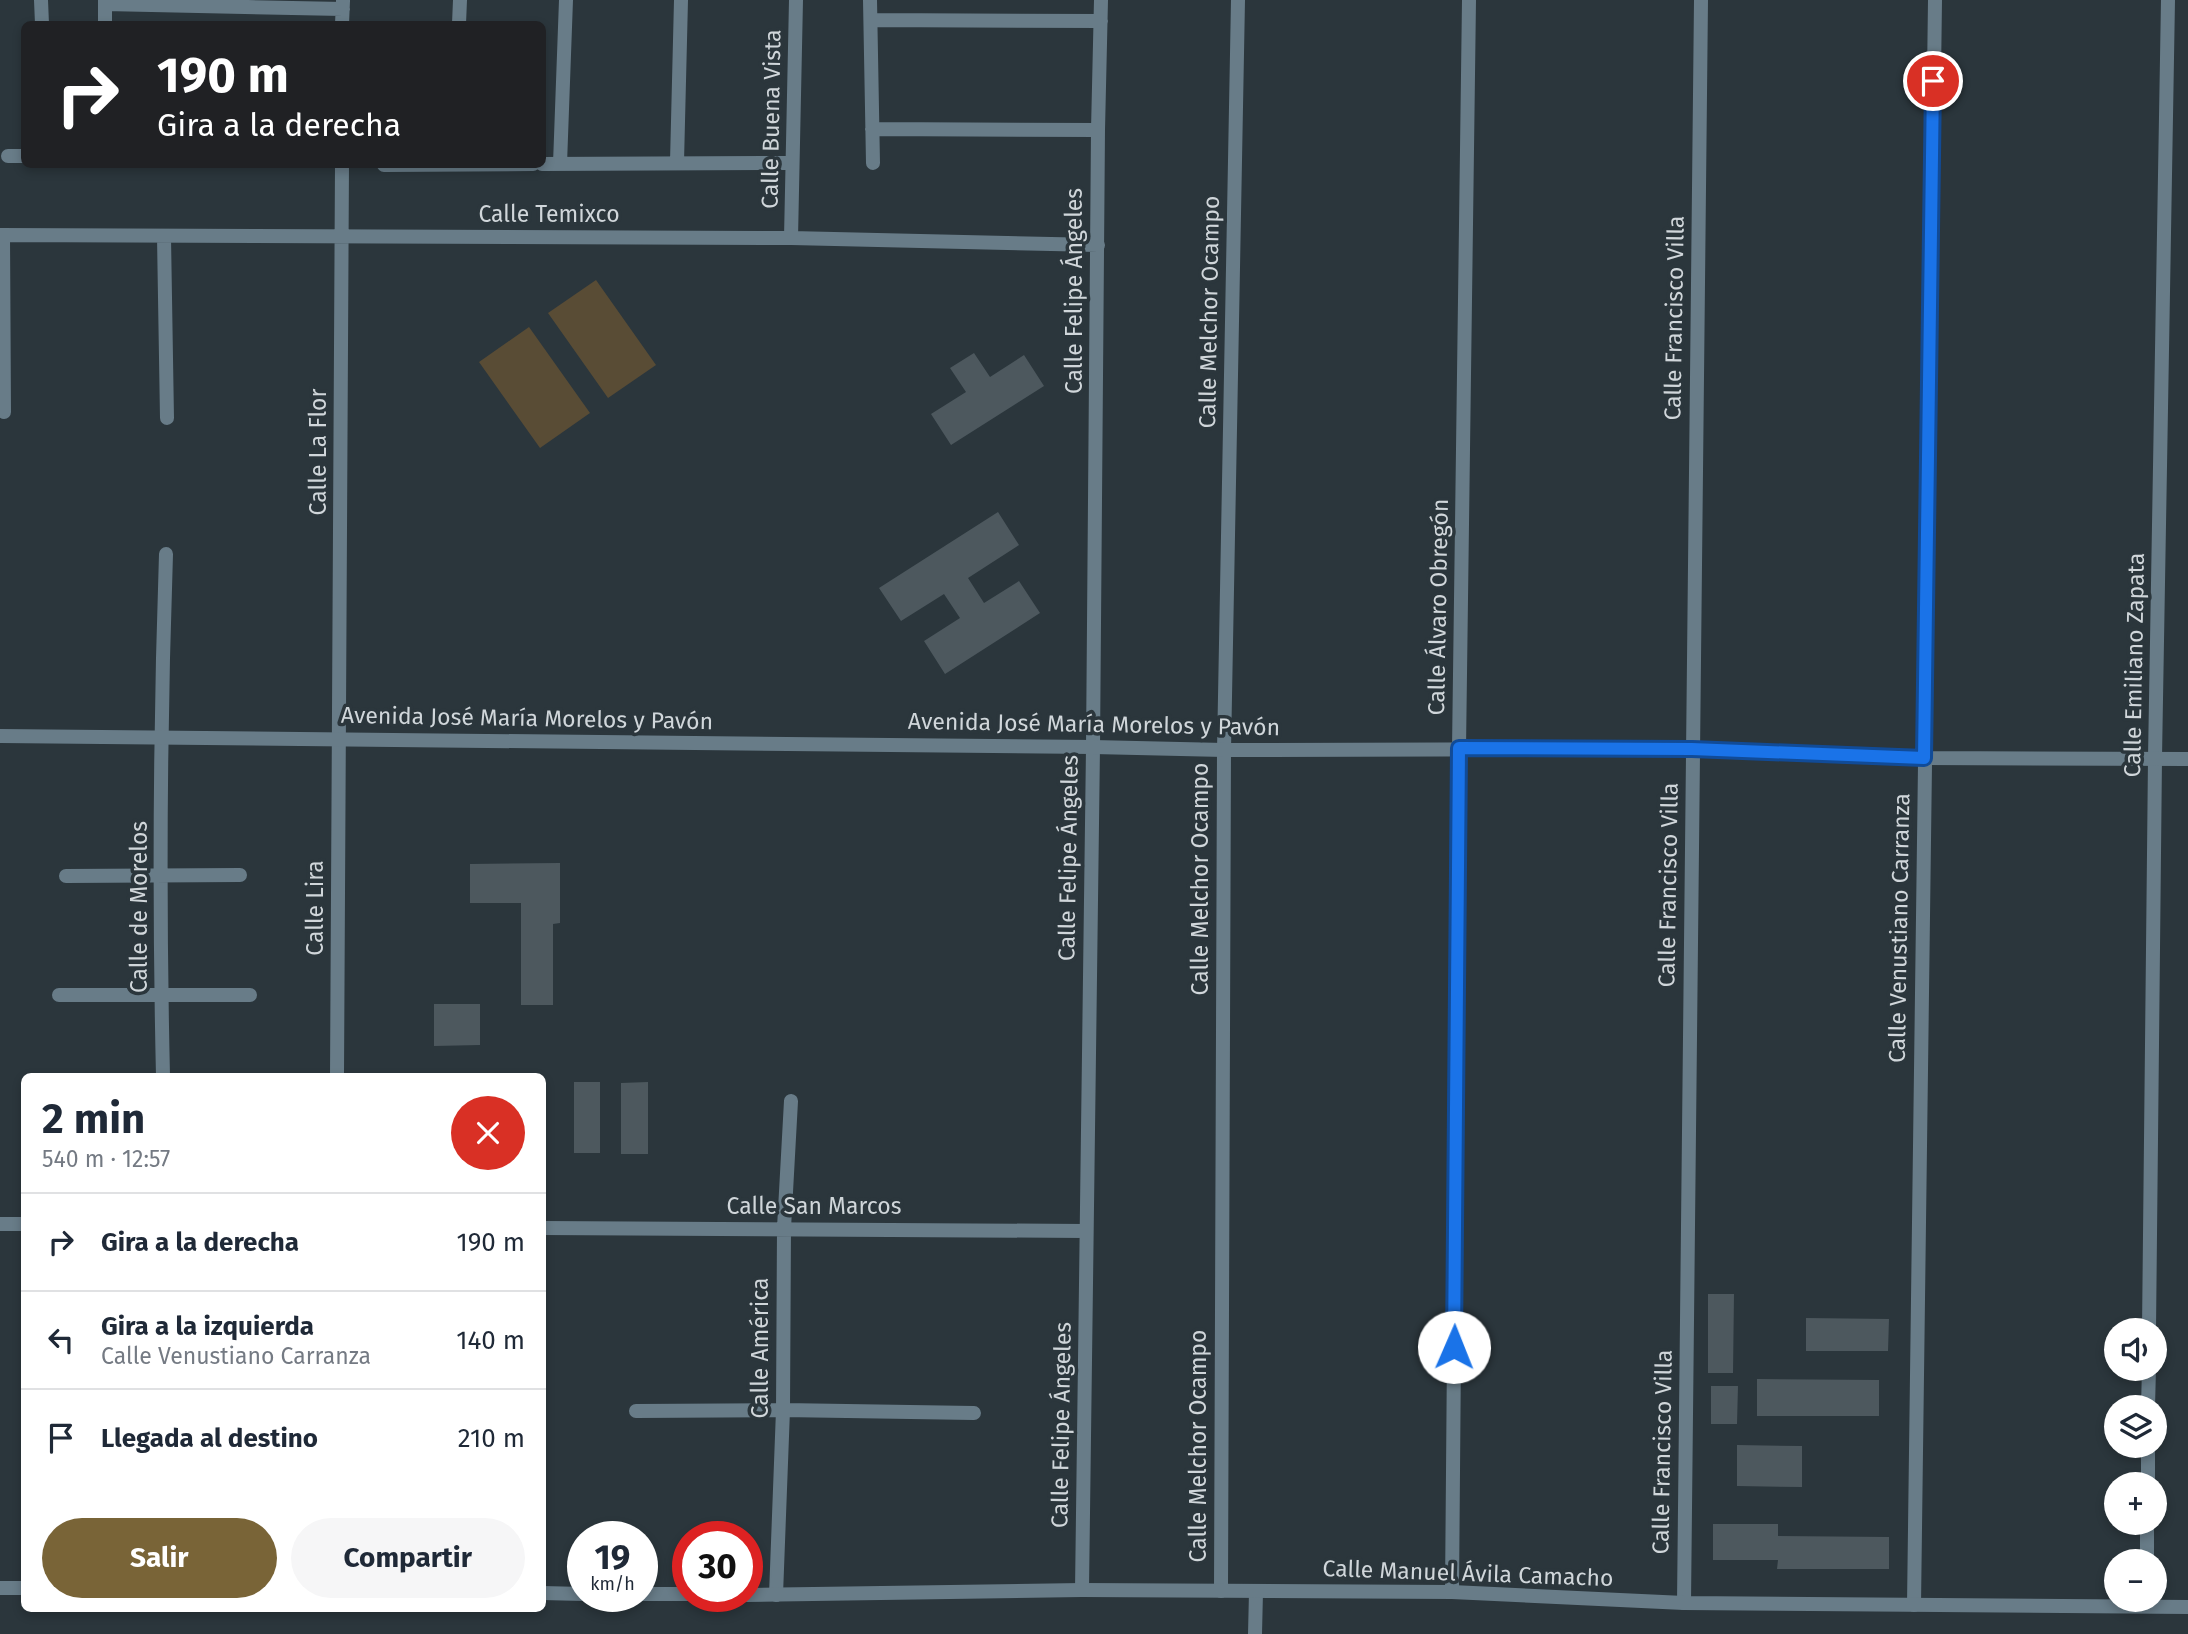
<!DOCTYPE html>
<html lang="es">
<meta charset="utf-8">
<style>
:root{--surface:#fff;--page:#f6f6f7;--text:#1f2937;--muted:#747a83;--line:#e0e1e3;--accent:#796437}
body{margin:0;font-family:"Fira Sans",sans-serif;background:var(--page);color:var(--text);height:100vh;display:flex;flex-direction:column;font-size:26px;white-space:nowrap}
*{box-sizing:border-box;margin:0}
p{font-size:23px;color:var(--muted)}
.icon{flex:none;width:38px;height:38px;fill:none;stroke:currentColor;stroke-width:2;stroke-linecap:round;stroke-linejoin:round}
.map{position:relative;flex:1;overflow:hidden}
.panel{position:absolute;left:21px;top:1073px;width:525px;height:539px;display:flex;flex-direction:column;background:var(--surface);border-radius:10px;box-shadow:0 4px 10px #0003}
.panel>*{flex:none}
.hud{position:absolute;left:21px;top:21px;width:525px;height:147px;border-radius:10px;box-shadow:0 4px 10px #0003;background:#202124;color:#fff;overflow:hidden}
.buttons{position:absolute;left:2104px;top:1318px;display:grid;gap:14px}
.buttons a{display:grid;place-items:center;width:63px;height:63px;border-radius:50%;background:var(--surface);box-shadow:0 4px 10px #0003;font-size:35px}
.speed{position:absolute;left:567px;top:1521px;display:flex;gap:14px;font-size:35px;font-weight:700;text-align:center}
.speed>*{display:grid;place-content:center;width:91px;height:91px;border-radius:50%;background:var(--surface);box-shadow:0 4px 10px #0003;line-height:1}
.speed small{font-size:18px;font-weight:400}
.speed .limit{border:10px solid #d22;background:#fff;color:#111}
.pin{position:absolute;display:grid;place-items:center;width:60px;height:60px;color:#fff;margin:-30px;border:4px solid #fff;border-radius:50%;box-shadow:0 2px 7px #0007}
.me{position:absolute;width:77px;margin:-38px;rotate:1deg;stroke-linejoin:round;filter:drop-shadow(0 0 5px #0008)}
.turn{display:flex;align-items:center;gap:24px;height:147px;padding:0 21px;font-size:32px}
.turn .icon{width:91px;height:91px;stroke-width:2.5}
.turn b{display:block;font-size:49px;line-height:60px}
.round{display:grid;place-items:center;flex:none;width:74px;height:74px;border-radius:37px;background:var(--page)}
.head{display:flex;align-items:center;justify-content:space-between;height:119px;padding:0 21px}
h1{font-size:42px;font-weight:700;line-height:52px}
.action{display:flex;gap:14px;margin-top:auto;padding:14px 21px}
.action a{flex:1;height:80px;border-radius:42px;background:var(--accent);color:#fff;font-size:28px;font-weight:700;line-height:80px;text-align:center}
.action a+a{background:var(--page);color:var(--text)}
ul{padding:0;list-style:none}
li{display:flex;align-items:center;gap:21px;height:98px;padding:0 21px;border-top:2px solid var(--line)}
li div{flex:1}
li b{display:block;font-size:26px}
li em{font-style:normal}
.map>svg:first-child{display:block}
.green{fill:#594c35}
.building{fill:#4d585e}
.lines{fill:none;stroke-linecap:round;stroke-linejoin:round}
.minor{stroke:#687c88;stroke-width:14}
.tertiary{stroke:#687c88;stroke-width:14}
.route-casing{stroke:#114b97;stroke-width:18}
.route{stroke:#1a73e8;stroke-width:12}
.labels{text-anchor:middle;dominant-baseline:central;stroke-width:7;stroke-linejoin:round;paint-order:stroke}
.street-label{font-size:23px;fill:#d0d6da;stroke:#2b363c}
</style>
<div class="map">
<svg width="2188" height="1634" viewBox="0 0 2188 1634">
<rect width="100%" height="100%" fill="#2b363c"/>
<!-- green -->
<path class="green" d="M596,280L656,365L608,398L548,313Z
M529,327L590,413L540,448L479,362Z"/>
<!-- building -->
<path class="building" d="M974,353L990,377L1024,355L1044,386L951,445L931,414L966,392L950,368Z
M998,512L1019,545L968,578L984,603L1019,581L1040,613L945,674L924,641L960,618L944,594L901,621L879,588Z
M560,863V923L553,924V1005H521V903H470V864Z
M434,1004H480V1045L434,1046Z
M574,1082H600V1153H574Z
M648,1082V1154H621V1083Z
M1708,1294H1734L1733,1373H1708Z
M1806,1318L1889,1319L1888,1351H1806Z
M1757,1379L1879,1380V1416H1757Z
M1711,1386H1738L1737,1424H1711Z
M1737,1445L1802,1446V1487L1737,1486Z
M1713,1524H1778V1536L1889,1537V1569H1777L1778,1560H1713Z"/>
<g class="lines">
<!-- minor -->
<path class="minor" d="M41,0L42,24
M105,0V24
M870,0L873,163
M105,4L343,9
M871,20L1101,21
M342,24L343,1
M459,24L460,0
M872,129L1098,130
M8,156H24
M677,162L681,0
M542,164L792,163
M560,164L566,0
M384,165L533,164
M0,235L791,238L1098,245
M3,235L4,412
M164,237L167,418
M791,238L796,0
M66,876L240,875
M59,995H250
M163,1076C159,902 160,728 166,554
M337,1076L342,164
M0,1224H24
M542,1228L1085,1231
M2149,1330L2155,758L2168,0
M2148,1407L2149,1368
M636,1411L783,1410L974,1413
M2148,1484V1446
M2147,1561V1522
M1082,1590L1093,747L1098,130L1101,0
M1221,1591L1224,750L1238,0
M1452,1592L1459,749L1469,0
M776,1595L783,1410L784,1228L791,1101
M1684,1603L1701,0
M1914,1605L1935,0
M1255,1634L1256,1592"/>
<!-- tertiary -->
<path class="tertiary" d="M0,736L1093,747L1224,750L1692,749L1924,758L2188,759
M0,1588H24
M542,1593L583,1594
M642,1594H688
M747,1595L1082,1590L1452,1592L1684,1603L2188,1607"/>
</g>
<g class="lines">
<!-- route casing -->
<g class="route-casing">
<path id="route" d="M1454,1347L1459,748L1692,749L1924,758L1933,81"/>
</g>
<!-- route -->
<use href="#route" class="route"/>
</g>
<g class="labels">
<!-- street labels -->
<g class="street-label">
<text transform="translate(771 119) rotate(-89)">Calle Buena Vista</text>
<text x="549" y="214">Calle Temixco</text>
<text transform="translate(1074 291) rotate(-90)">Calle Felipe Ángeles</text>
<text transform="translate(1209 312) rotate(-89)">Calle Melchor Ocampo</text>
<text transform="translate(1674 318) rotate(-89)">Calle Francisco Villa</text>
<text transform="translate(318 452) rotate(-90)">Calle La Flor</text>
<text transform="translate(1438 607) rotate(-89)">Calle Álvaro Obregón</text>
<text transform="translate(2134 665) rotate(-89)">Calle Emiliano Zapata</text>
<text transform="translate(527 718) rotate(1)">Avenida José María Morelos y Pavón</text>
<text transform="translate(1094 724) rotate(1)">Avenida José María Morelos y Pavón</text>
<text transform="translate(1068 858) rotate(-89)">Calle Felipe Ángeles</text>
<text transform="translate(1200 879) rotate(-90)">Calle Melchor Ocampo</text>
<text transform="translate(1668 885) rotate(-89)">Calle Francisco Villa</text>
<text transform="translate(139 907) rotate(-90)">Calle de Morelos</text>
<text transform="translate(315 908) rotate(-90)">Calle Lira</text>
<text transform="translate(1899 928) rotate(-89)">Calle Venustiano Carranza</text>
<text x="814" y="1206">Calle San Marcos</text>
<text transform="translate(760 1348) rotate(-90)">Calle América</text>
<text transform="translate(1061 1425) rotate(-89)">Calle Felipe Ángeles</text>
<text transform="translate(1198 1446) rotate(-90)">Calle Melchor Ocampo</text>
<text transform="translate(1662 1452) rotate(-89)">Calle Francisco Villa</text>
<text transform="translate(1468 1573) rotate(2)">Calle Manuel Ávila Camacho</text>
</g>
</g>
</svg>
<div class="buttons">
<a><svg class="icon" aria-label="sound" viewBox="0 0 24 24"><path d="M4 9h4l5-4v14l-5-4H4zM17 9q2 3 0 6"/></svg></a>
<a><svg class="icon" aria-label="layers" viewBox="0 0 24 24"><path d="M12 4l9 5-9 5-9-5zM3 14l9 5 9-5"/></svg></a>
<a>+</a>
<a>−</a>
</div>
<div class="speed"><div>19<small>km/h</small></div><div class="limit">30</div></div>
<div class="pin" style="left:1933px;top:81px;background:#d93025"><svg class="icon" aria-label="arrive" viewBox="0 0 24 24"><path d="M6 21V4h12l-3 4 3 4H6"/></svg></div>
<svg class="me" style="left:1454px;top:1347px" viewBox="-20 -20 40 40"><circle r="19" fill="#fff"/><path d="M0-13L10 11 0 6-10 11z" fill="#1a73e8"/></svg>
<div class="hud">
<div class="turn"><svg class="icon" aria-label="right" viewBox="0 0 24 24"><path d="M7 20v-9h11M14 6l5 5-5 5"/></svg><div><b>190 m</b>Gira a la derecha</div></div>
</div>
<section class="panel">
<div class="head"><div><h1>2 min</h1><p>540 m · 12:57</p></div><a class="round" style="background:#d93025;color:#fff"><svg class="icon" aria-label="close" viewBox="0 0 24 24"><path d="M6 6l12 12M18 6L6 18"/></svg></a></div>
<ul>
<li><svg class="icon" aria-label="right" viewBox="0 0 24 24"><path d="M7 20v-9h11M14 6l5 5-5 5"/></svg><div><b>Gira a la derecha</b></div><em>190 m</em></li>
<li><svg class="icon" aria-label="left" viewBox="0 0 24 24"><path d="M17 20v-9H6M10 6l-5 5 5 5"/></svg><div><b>Gira a la izquierda</b><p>Calle Venustiano Carranza</p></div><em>140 m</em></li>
<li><svg class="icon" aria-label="arrive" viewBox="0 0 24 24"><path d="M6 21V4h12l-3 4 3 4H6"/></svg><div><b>Llegada al destino</b></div><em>210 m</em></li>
</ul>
<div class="action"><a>Salir</a><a>Compartir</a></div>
</section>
</div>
